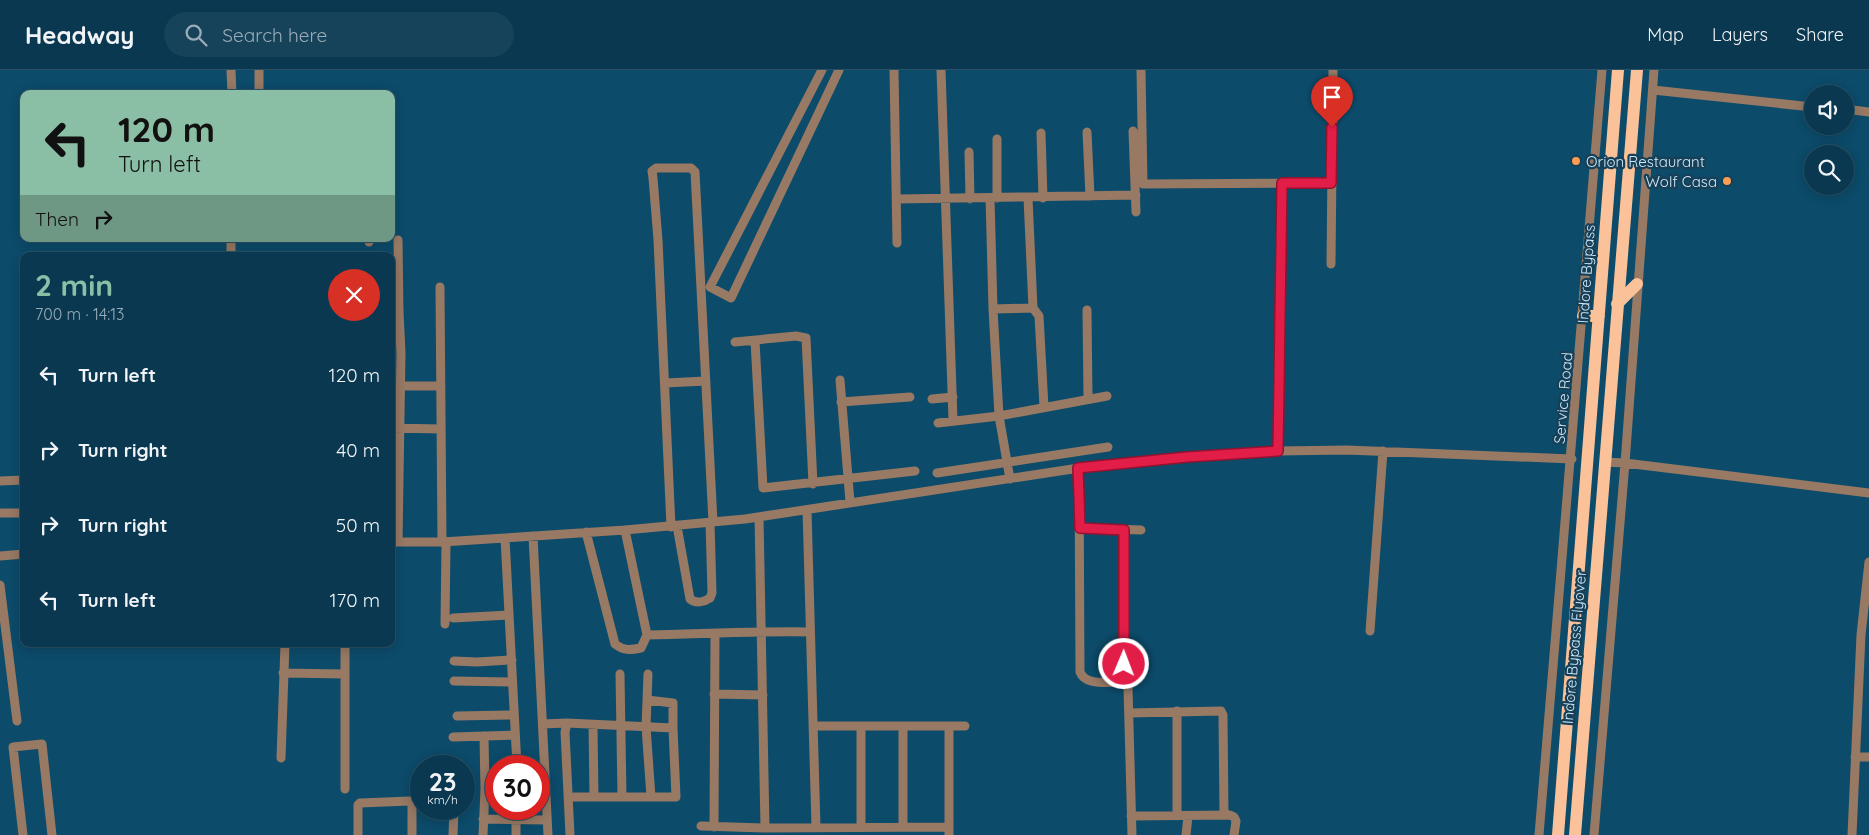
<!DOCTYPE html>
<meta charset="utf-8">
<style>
:root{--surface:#093850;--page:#17435a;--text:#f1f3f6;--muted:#99acb7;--line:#295267;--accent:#8abfa5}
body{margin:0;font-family:Quicksand,sans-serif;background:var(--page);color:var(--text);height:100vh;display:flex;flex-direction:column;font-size:19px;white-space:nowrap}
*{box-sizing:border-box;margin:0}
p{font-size:16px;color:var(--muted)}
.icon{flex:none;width:28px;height:28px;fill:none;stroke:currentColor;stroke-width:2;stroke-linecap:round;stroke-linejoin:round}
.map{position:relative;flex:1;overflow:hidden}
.panel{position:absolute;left:20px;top:182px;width:375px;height:395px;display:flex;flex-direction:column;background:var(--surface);border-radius:10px;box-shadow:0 2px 12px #0003,0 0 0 1px var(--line)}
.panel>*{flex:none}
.guide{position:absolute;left:20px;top:20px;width:375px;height:152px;border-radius:10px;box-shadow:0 2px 12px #0003,0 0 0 1px var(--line);background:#8abfa5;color:#111;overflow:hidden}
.buttons{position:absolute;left:1804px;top:15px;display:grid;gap:10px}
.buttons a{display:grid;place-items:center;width:50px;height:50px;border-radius:50%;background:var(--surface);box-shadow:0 2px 12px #0003,0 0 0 1px var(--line);font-size:25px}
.speed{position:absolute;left:410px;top:685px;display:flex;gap:10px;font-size:25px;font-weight:700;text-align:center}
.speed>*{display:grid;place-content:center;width:65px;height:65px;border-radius:50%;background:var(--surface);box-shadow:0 2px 12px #0003,0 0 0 1px var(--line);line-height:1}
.speed small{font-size:12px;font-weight:400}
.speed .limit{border:8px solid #d22;background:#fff;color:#111}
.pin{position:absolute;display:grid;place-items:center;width:42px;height:42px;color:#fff;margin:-51px -21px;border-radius:50% 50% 50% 0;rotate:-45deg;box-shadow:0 0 5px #0007}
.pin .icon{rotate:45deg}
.me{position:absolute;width:55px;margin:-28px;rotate:1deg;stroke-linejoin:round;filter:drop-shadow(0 0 4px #0008)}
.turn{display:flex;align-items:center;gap:18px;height:105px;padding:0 15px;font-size:22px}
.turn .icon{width:65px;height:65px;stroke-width:2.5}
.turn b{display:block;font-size:35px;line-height:42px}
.then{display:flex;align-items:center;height:48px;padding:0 15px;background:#0003;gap:10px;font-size:19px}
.round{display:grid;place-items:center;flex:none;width:52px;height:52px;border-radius:26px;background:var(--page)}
.headline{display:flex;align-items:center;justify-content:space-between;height:85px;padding:0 15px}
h1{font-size:30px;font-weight:800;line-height:38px;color:var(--accent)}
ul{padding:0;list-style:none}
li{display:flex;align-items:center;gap:15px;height:75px;padding:0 15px}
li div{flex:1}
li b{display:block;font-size:19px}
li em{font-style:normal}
header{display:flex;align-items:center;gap:30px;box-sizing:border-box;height:70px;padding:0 25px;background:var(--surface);border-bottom:1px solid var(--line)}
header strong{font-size:24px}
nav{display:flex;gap:28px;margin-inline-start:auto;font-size:18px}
.search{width:350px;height:45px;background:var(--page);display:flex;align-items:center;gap:12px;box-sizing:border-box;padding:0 18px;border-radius:28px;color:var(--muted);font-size:19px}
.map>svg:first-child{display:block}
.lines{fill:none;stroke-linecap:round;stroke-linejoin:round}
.minor{stroke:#977964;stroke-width:9}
.highway{stroke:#fbc198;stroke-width:12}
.route-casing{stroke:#92132f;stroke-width:12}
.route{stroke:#e11d48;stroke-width:9}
.poi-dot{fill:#fc9d53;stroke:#173f56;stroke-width:2}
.labels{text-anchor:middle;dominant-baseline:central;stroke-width:4.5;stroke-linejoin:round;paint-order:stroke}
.poi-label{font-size:15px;fill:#cce9fb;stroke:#173f56;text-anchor:start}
.street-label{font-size:15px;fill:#cce9fb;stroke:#173f56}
</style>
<header>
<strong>Headway</strong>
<div class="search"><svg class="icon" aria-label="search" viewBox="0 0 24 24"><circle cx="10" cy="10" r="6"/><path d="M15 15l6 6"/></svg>Search here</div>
<nav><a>Map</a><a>Layers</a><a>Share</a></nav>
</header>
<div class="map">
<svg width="1869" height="765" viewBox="0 0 1869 765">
<rect width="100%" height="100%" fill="#0c4b6a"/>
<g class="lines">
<!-- minor -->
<path class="minor" d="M231,0L232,24
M259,0V24
M822,0L710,217L731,228L839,0
M894,0L897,173
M941,0L953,350
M1141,0L1143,114L1331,113
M1653,20L1812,37
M1845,39L1869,42
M1133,61L1136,142
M1087,62L1090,126
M1041,63L1043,128
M969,82L970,129
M990,128L993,239L999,346L1010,409
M997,128V69
M1028,128L1033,238
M898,129L1136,125
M369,169V172
M231,186V169
M1331,194L1333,0
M440,217L442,472
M993,239L1033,238L1039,246L1044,337
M1087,240L1088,328
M755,271L763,418L915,401
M735,272L796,266L806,268L813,414
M840,310L850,432
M665,313L706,311
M401,316H441
M932,329L953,327
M841,332L910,327
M938,353L999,346L1107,326
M391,358L441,359
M1278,381L1282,113
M1604,392L1625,393L1869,423
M1079,398L1080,602C1086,617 1110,611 1123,613L1128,618L1132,765
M937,403L1108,377
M0,411L24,410
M807,440L816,757
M0,443H24
M759,447L765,758
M677,456L690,529C696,534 704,532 710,528L712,523L710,452
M671,457L658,170L653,108L652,101L656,98H691L695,102L713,452
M1080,458L1141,460
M586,462L615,574C624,581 630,580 641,578L647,565L625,460
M533,466L548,765
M505,468L517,696
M391,472H442L505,468L625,460L745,449L1079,398L1187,387L1278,381L1347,380L1572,389
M398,472L401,283L399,242L398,170
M0,486L24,484
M0,515L17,651
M453,548L509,545
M445,554L446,472
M1370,561L1383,381
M647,565C701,564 756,561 810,562
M454,591L477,592L512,590
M283,603L344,604
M620,604L622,727
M648,604L646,657L651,727
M454,611L512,612
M1123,613L1124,460
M714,624L763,625
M647,630L673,633V658
M1129,643L1221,641L1223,645L1224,745
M457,646L513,645
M543,654L567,653
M593,655L594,727
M813,656H965
M861,656V757
M903,656V757
M949,656V765
M453,667L515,665
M1855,687H1869
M281,688L285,574
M345,719V574
M568,727H676L673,658L567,653L565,662L570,765
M1131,746L1230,745L1234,747L1236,751L1234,765
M1177,746V641
M483,749L547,750
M701,756L765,758L949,757
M714,757L715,564
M23,765L13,677L42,674L52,765
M358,765V735L360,733L410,731L412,735V765
M453,765L454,739
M483,765L485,719L484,666
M516,765V739
M1186,765L1188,746
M1539,765C1560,510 1582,255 1602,0
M1594,765L1625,393L1654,0
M1852,765L1861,565L1869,492"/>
<!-- highway -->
<path class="highway" d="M1617,234L1637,214
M1583,246H1599
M1558,765L1618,0
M1575,765L1637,0"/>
</g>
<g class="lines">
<!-- route casing -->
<g class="route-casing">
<path id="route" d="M1124,594V460L1080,458L1078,398L1187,387L1278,381L1282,113H1331L1332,57"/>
</g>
<!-- route -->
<use href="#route" class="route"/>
</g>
<!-- markers -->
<g class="poi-dot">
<circle cx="1576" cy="91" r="5"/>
<circle cx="1727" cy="111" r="5"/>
</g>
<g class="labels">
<!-- poi labels -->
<g class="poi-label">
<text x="1586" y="91">Orion Restaurant</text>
<text x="1717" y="111" text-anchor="end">Wolf Casa</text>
</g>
<!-- street labels -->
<g class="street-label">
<text transform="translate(1586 204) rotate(-86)">Indore Bypass</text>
<text transform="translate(1563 328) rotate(-85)">Service Road</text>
<text transform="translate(1574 577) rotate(-85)">Indore Bypass Flyover</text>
</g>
</g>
</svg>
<div class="buttons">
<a><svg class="icon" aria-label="sound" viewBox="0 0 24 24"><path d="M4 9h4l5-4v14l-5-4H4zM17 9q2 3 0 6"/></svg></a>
<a><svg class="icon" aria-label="search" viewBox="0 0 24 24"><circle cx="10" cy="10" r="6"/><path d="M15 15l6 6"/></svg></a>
</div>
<div class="speed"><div>23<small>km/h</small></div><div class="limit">30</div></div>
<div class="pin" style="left:1332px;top:57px;background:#d93025"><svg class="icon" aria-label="arrive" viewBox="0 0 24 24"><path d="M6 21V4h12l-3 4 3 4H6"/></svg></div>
<svg class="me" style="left:1124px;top:594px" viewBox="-20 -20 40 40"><circle r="17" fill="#e11d48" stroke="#fff" stroke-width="3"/><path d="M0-11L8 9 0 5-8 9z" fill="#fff"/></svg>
<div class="guide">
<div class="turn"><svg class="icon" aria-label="left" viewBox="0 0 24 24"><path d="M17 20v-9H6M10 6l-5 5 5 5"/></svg><div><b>120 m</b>Turn left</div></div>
<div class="then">Then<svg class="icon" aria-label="right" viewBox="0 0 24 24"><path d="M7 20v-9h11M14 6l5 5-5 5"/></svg></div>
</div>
<section class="panel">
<div class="headline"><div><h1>2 min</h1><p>700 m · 14:13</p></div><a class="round" style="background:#d93025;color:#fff"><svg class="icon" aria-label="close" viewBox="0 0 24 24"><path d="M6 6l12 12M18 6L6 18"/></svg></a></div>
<ul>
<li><svg class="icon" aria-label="left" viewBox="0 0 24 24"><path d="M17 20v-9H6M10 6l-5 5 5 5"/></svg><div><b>Turn left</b></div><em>120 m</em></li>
<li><svg class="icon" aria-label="right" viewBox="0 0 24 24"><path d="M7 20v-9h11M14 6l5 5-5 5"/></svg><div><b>Turn right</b></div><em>40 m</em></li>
<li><svg class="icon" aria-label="right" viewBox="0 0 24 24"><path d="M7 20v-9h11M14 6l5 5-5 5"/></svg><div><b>Turn right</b></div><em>50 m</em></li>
<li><svg class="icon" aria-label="left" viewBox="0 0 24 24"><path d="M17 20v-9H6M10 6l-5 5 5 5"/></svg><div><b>Turn left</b></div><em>170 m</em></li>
</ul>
</section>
</div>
